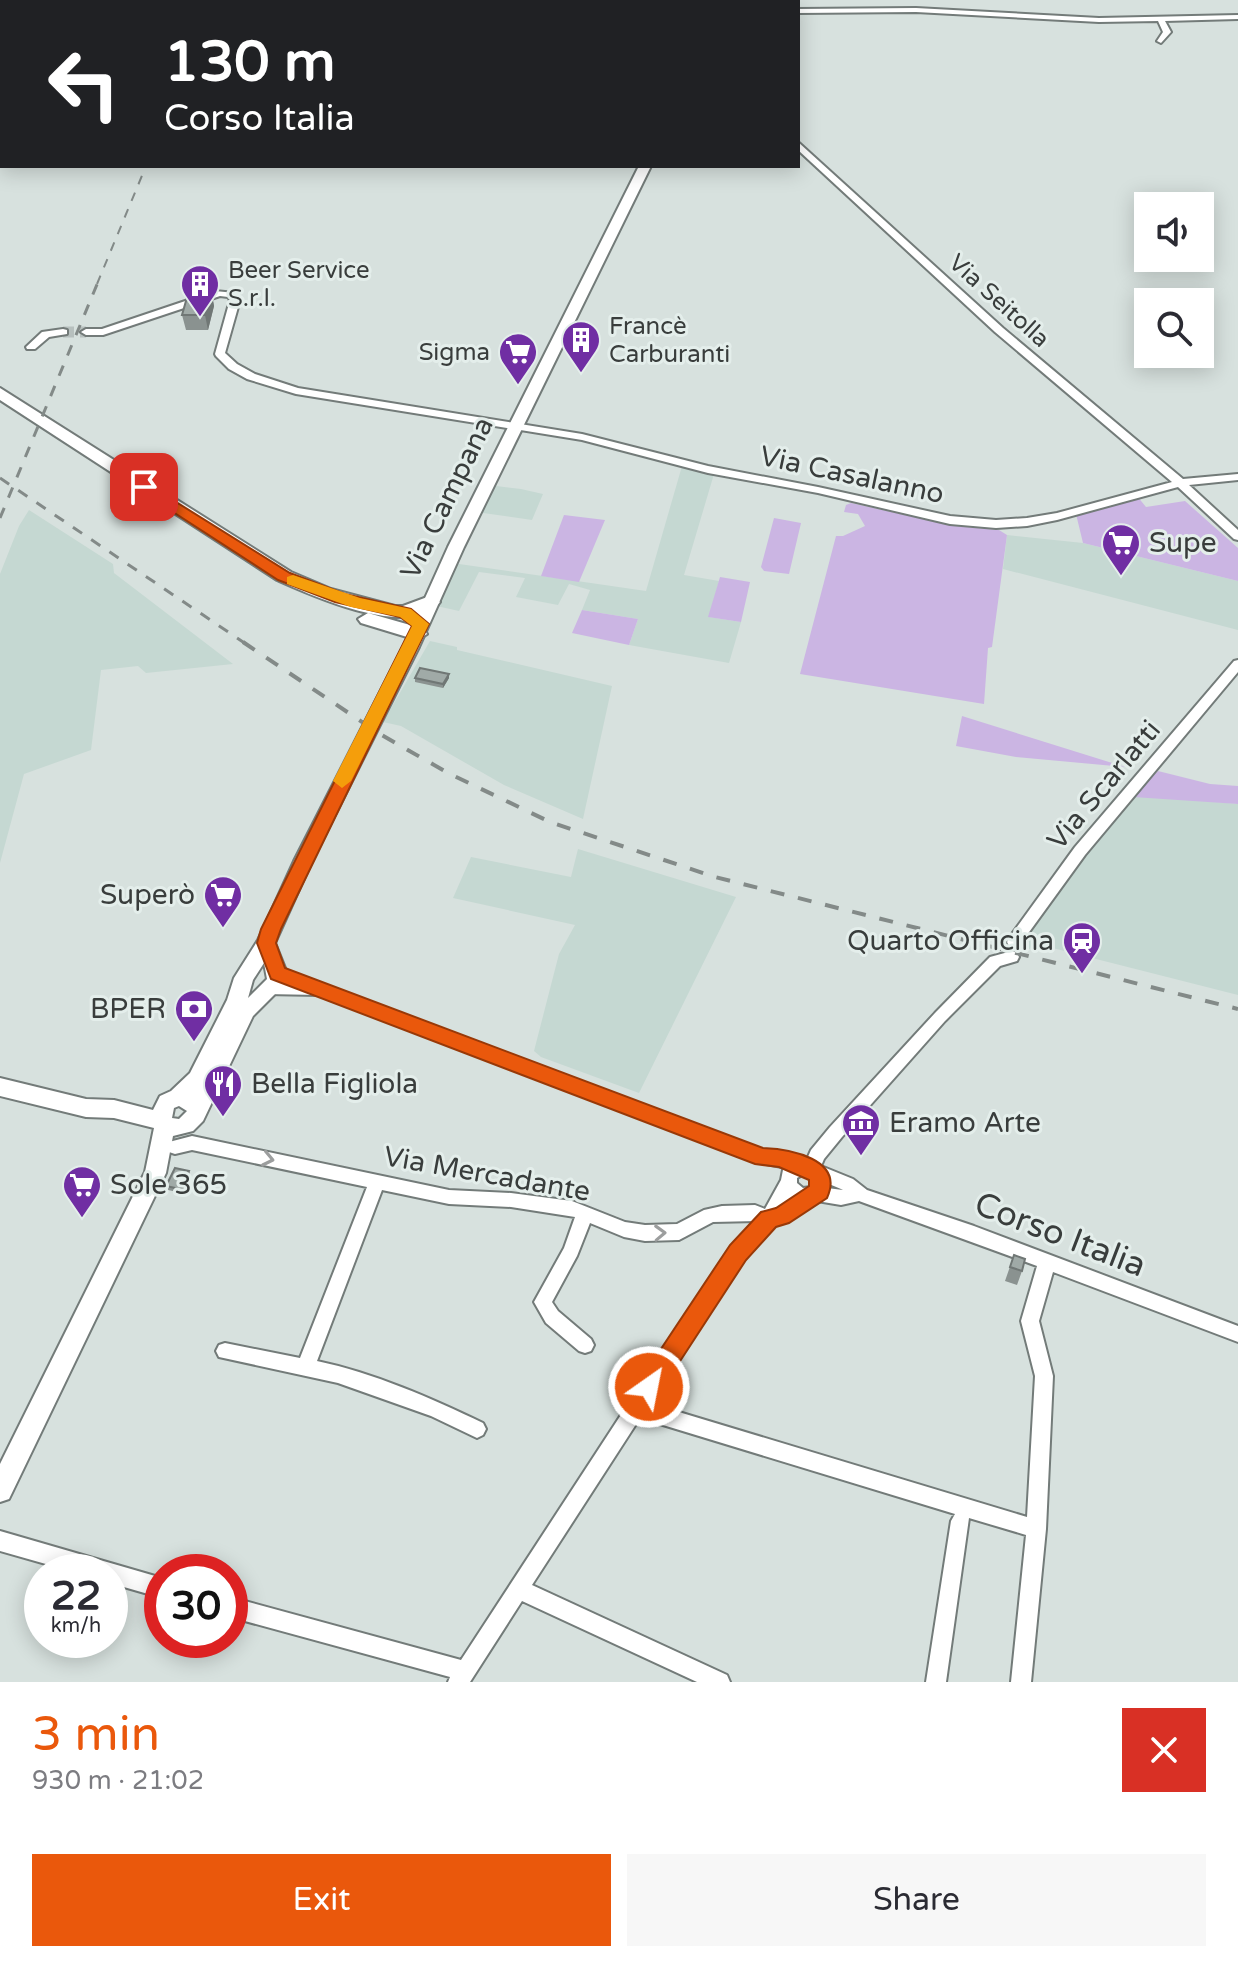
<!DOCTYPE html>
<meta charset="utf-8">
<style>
:root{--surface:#fff;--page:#f7f7f7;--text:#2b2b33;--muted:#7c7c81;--accent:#ea580c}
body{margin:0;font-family:"Varela Round",sans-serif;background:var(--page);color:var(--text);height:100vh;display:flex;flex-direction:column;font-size:30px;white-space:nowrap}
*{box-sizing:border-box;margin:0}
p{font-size:26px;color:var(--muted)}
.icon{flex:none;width:44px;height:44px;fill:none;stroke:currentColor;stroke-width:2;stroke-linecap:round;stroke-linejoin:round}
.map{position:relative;height:1682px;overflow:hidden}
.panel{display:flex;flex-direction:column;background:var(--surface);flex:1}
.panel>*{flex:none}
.banner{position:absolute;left:0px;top:0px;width:800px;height:168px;box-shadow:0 4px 20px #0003;background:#202124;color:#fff;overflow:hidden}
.fabs{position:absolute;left:1134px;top:192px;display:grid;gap:16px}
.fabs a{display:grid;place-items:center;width:80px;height:80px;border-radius:0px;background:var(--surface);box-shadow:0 4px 20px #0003;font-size:40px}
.speed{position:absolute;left:24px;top:1554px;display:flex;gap:16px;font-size:40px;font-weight:700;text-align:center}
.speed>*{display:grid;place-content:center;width:104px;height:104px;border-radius:50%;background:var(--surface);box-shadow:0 4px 20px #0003;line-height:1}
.speed small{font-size:20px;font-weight:400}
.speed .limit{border:12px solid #d22;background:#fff;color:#111}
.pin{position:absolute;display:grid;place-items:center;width:68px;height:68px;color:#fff;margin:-34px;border-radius:16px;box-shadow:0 4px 12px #0006}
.me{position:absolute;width:88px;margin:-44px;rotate:33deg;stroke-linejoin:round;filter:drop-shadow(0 0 6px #0008)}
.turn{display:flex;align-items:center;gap:28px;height:168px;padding:0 32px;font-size:36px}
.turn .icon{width:104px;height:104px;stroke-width:2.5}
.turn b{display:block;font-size:56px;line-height:68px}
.round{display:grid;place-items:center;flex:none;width:84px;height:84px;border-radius:0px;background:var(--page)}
.summary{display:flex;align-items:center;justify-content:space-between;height:136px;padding:0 32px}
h1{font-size:48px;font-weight:600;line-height:60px;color:var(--accent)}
.button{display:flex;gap:16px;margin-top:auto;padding:16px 32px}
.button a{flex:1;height:92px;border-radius:0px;background:var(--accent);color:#fff;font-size:32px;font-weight:600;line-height:92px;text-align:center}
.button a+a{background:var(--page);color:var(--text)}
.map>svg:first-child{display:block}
.built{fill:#c5d8d2}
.green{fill:#cbb5e3}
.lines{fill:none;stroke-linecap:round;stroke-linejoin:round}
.minor-tunnel{stroke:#b7c0be;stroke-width:11;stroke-dasharray:11 6;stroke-linecap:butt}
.minor-casing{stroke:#737b79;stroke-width:4}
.major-casing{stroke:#737b79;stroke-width:4}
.highway-casing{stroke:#737b79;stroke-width:4}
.minor{fill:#fff;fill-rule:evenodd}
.major{fill:#fff;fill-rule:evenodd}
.highway{fill:#fff;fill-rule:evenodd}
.rail-far2{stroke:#838a88;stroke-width:2;stroke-dasharray:9 9;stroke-linecap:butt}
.rail-far1{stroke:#838a88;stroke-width:3;stroke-dasharray:11 11;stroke-linecap:butt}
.rail{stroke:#838a88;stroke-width:4;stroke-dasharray:14 14;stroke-linecap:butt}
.wall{fill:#8a9290}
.shaded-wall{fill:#707775}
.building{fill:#a0aaa7;stroke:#707775;stroke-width:2}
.oneway{stroke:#9c9e9e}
.route{fill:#ea580c;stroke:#983908;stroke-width:2}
.slow{fill:#f59e0b}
.labels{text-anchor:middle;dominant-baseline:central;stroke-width:6;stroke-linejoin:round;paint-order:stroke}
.far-poi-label{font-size:24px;fill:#393d3c;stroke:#e4eeeb;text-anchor:start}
.far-street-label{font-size:24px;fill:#393d3c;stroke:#e4eeeb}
.street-label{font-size:28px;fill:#393d3c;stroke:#e4eeeb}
.poi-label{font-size:28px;fill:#393d3c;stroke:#e4eeeb;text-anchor:start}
.near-street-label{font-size:34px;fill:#393d3c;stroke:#e4eeeb}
</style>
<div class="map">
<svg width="1238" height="1682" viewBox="0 0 1238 1682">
<rect width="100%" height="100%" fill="#d7e1de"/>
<!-- built -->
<path class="built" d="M682,466L714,474L684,575L719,581L709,617L741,622L729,663L629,645L638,619L582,610L590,590L569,584L558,605L516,597L525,578L479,572L459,611L432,605L452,563L646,591Z
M489,485L521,489L543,494L532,520L476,512Z
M29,510L113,564L114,573L233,664L146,673L138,666L101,670L91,750L24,774L0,863V574L19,526Z
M1007,535L1083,543L1238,581V630L1003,569Z
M430,641L457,647V650L612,686L583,819L504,785L401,726L383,722Z
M1141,795L1238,804V995L1033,943L1030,949L1007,943L1054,880L1074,869L1133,797Z
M578,849L736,897L639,1093L541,1057L534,1051L559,954L575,925L453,898L471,857L571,877Z"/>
<!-- green -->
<path class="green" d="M1137,496L1146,507L1185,501L1238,548V581L1083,543L1076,514Z
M851,503L955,526L999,530L1007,535L992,647L988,648L984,704L800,674L836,536H843L865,526L858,514L844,512L846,505Z
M564,515L605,520L579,582L541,576Z
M774,518L801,523L789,574L764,571L761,567Z
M720,577L750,582L741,622L708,617Z
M582,610L638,619L629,645L572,633Z
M962,716L1125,767L1016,757L956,746Z
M1158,771L1210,784L1238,786V804L1133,797Z"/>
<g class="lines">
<!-- minor-tunnel -->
<path class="minor-tunnel" d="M63,332H86"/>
<!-- minor casing -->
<g class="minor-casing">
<path id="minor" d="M626,0H634L636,2H628Z
M916,8L1099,18L1238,15V19L1165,21L1171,32L1161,43L1157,41L1163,32L1158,21L1099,22L916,12L798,13V9Z
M798,142L1003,328L1183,479L1238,474V480L1189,485L1238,530V540L1234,539L1178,487L1057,520L1027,526L996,528L950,524L818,493L708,473L582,440L296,394L247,379L229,369L216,356L215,354L230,300L228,297L220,296L103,335H86L81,332L86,329H102L215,291L235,293L240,300L225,353L237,364L255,374L298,388L582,434L708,466L818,487L950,516L996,520L1027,518L1057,513L1172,482L995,332L798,150Z
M63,329L67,330V334L49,337L35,349H27L26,347L42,332Z
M1238,660V672L1085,855L1019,946H1009L1007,942L1009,938L1075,847L1234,661Z
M1012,951L1017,953L1019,957L1017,961L1000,966L945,1021L842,1137L824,1159L821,1166L853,1179L867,1190L974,1226L1238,1326V1342L1053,1272L1039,1321L1053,1376L1046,1529L1031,1682H1011L1026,1535L969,1518L946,1682H926L951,1521L955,1514L640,1418L532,1585L727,1675L730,1682H697L522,1601L470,1682H448L450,1677L230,1617V1597L461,1660L722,1260L757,1221L713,1222L679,1240L645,1241L624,1237L590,1223L577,1256L552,1302L558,1311L591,1339L594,1345L591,1351L585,1353L579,1351L546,1323L534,1302L564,1248L575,1217L511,1207L449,1204L382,1190L317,1361C374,1373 431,1398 483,1423L486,1429L483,1435L477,1438L431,1416L338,1383L219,1357L216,1351L219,1345L225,1343L300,1358L367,1187L192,1150L175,1154L169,1152L167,1147L169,1142L192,1136L449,1190L511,1193L572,1201L625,1222L645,1225L677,1224L704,1210L722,1206L755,1205L765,1209L781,1180L783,1170L787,1168L756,1162L319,995L265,994L262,990L265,986L289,984L272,977L270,973L272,969H282L762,1150L807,1159L811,1150L830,1127L935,1013L990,957ZM804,1174L813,1182L811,1187L803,1188L797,1183V1178ZM829,1184L841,1189L843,1190L827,1188ZM817,1201L841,1205L859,1201L1037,1266L1021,1321L1035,1376L1027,1517L649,1403L734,1272L774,1225L787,1221Z
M0,1531L162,1578V1598L110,1583V1572H74L0,1551Z"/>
</g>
<!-- major casing -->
<g class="major-casing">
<path id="major" d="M776,0H796L775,2Z
M639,166H651L464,547L419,647L312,861L275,943L287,973V982L253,1016L203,1121L193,1131L173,1136L166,1173L9,1499L0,1502V1464L145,1172L154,1128L114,1118L86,1117L0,1096V1078L86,1099L114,1100L153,1110L160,1096L171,1091L190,1073L227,1000L234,978L258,940L294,861L403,647L448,547ZM264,963L267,979L248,998L253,980ZM179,1106L187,1111L179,1119L172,1118L174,1108Z"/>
</g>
<!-- highway casing -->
<g class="highway-casing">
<path id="highway" d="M0,388L291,572L331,589L395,606H403L430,596L440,602C409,640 313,596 277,580L0,400Z
M368,613L424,629L427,634L417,640L361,623L358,619Z"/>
</g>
<!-- minor -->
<use href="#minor" class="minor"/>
<!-- major -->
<use href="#major" class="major"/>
<!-- highway -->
<use href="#highway" class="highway"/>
<!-- rail-far2 -->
<path class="rail-far2" d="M97,284L146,166"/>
<!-- rail-far1 -->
<path class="rail-far1" d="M0,478L246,644
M0,518L98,282"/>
<!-- rail -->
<path class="rail" d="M243,642L380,734L448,773L550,822L715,877L1238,1009"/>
</g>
<!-- wall -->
<path class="wall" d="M211,290L214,306L208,330H186L182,315Z
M415,678H449L443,688L415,682Z
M190,1174L182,1193L168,1190L166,1186Z
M1014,1255L1022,1271L1017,1285L1005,1281Z"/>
<!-- shaded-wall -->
<path class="shaded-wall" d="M211,290L214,306L208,330L205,315Z
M449,674V678L443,688V684Z
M189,1171L190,1174L182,1193L180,1189Z"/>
<!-- building -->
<path class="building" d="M211,290L205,315H182L188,294Z
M420,668L449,674L443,684L415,678Z
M175,1168L189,1171L180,1189L166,1186Z
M1014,1255L1025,1259L1022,1271L1010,1267Z"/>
<!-- one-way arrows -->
<defs><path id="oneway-chevron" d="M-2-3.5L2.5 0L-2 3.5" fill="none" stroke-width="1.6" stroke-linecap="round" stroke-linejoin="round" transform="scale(2)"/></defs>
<g class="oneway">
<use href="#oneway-chevron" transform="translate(268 1159) rotate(12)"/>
<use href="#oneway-chevron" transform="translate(660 1233) rotate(-2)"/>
</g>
<!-- route -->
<path class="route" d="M144,482L290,573L345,594L411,609L429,624L281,929L276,943L285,968L763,1148C790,1149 845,1159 827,1198L789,1223L776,1227L746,1260L658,1395L649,1398L641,1395L638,1387L641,1379L730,1245L761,1212L776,1208L809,1186V1180L779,1167L755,1164L271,979L257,943L261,929L412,626L400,617L335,602L278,580L139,490V483Z"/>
<!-- slow -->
<path class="slow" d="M293,575L360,598L411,609L429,624L351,781L342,788L333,781L412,626L400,617L351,607L287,584V577Z"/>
<!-- icons -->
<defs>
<g id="building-pin" transform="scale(2)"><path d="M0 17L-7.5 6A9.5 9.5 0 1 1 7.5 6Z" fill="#702ea3" stroke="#e4eeeb"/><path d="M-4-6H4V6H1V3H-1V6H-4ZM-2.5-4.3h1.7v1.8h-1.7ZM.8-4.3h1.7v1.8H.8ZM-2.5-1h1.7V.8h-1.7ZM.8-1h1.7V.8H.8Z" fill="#fff"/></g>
<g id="supermarket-pin" transform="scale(2)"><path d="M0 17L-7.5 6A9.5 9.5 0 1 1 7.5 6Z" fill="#702ea3" stroke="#e4eeeb"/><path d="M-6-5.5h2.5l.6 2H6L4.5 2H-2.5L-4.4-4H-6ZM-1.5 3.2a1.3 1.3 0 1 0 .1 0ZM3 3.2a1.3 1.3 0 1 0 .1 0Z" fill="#fff"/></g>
<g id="station-pin" transform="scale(2)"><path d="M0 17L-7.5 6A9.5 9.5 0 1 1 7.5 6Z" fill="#702ea3" stroke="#e4eeeb"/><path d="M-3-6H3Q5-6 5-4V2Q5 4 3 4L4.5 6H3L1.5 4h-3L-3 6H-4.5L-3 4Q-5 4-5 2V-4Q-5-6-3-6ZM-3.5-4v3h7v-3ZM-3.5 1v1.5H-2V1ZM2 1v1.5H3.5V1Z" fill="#fff"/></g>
<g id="bank-pin" transform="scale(2)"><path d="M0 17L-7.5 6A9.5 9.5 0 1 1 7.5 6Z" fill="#702ea3" stroke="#e4eeeb"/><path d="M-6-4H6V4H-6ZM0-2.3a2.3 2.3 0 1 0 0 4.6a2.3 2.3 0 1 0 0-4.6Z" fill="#fff"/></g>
<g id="restaurant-pin" transform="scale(2)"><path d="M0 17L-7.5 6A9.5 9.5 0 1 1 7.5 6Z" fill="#702ea3" stroke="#e4eeeb"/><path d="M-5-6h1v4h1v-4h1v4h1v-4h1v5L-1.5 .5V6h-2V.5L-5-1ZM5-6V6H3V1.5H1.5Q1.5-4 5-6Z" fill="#fff"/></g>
<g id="museum-pin" transform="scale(2)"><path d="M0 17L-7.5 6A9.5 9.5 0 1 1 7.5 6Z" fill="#702ea3" stroke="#e4eeeb"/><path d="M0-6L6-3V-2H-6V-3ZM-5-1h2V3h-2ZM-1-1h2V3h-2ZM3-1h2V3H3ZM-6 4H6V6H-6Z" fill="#fff"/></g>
</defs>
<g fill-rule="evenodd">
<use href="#building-pin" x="200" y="284"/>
<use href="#building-pin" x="581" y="340"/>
<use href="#supermarket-pin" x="518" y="352"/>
<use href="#supermarket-pin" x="1121" y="543"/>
<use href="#supermarket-pin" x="223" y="895"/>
<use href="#station-pin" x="1082" y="941"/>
<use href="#bank-pin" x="194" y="1009"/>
<use href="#restaurant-pin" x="223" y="1084"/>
<use href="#museum-pin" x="861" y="1123"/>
<use href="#supermarket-pin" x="82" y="1185"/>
</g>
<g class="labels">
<!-- far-poi labels -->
<g class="far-poi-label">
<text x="228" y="270">Beer Service<tspan x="228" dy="28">S.r.l.</tspan></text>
<text x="609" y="326">Francè<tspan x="609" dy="28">Carburanti</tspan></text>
<text x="490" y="352" text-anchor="end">Sigma</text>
</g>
<!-- far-street labels -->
<g class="far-street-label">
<text transform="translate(999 301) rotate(42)">Via Seitolla</text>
</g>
<!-- street labels -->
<g class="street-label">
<text transform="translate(852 475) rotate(12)">Via Casalanno</text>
<text transform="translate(447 498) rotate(-64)">Via Campana</text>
<text transform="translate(1104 785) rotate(-50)">Via Scarlatti</text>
<text transform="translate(487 1174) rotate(10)">Via Mercadante</text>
</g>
<!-- poi labels -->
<g class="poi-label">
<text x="1149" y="543">Supe</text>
<text x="195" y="895" text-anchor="end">Superò</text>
<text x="1054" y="941" text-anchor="end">Quarto Officina</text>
<text x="166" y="1009" text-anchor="end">BPER</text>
<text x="251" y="1084">Bella Figliola</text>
<text x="889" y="1123">Eramo Arte</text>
<text x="110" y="1185">Sole 365</text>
</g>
<!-- near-street labels -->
<g class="near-street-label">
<text transform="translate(1060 1235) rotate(21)">Corso Italia</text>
</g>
</g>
</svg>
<div class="fabs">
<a><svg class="icon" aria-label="sound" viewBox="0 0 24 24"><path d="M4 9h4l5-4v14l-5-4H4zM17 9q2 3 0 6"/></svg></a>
<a><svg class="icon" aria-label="search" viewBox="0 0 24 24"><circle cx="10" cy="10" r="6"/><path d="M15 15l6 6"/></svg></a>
</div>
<div class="speed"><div>22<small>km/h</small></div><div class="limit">30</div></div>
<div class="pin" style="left:144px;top:487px;background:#d93025"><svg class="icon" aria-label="arrive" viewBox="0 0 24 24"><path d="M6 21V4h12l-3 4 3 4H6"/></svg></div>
<svg class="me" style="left:649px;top:1387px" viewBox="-20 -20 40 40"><circle r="17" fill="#ea580c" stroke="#fff" stroke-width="3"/><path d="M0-11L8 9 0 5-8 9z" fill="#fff"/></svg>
<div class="banner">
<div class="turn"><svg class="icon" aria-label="left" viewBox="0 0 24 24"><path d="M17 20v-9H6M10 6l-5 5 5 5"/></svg><div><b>130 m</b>Corso Italia</div></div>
</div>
</div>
<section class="panel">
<div class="summary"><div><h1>3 min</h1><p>930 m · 21:02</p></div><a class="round" style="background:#d93025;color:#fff"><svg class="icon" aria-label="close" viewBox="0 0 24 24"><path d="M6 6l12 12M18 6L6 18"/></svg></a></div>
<div class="button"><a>Exit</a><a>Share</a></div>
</section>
